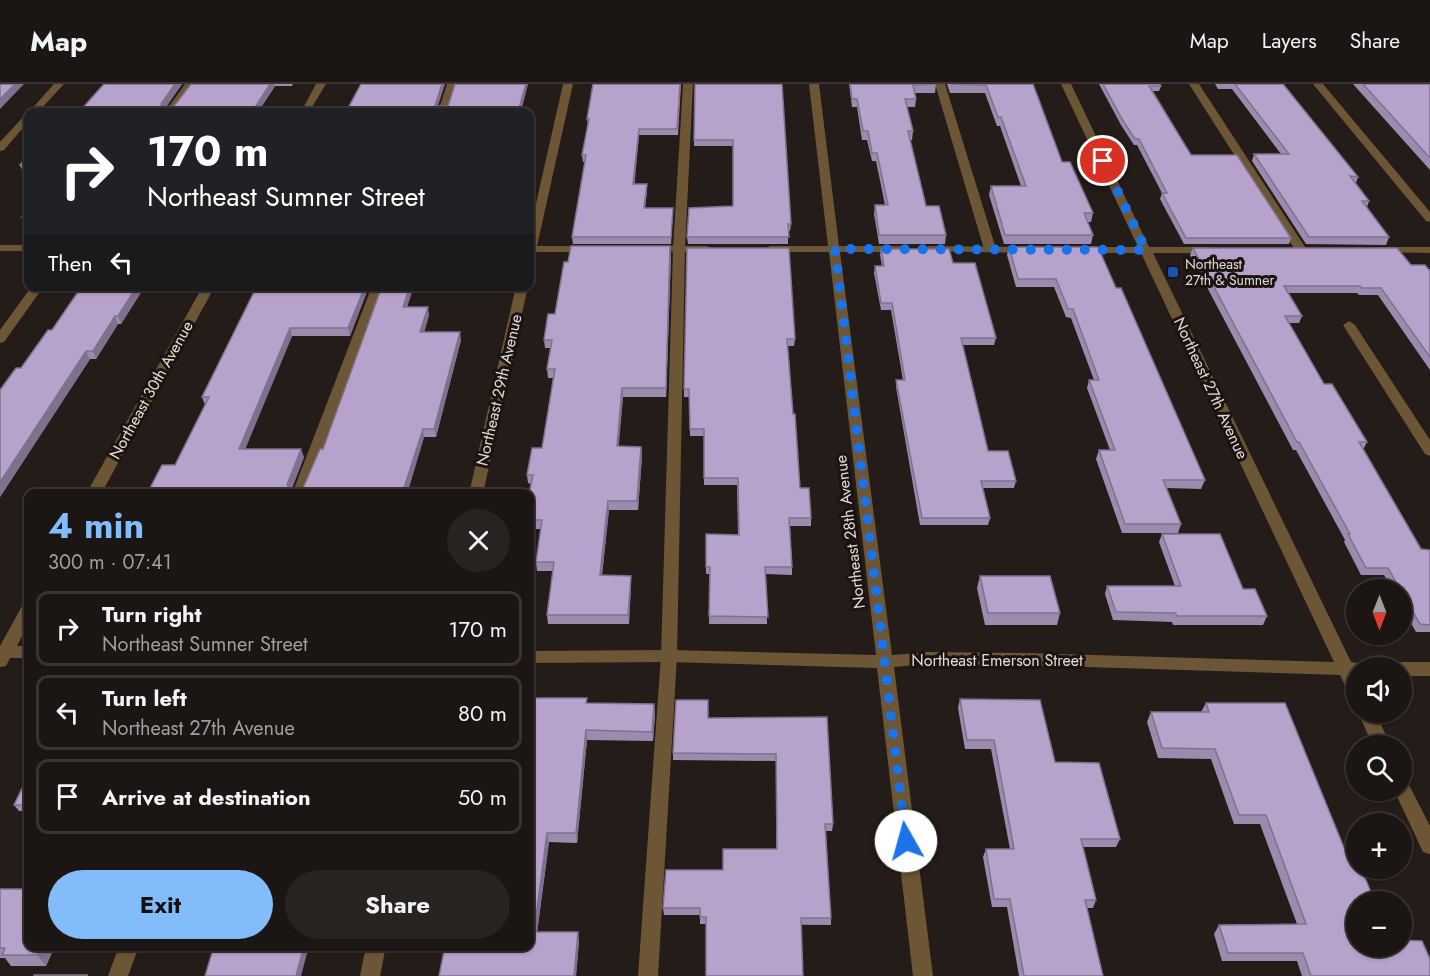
<!DOCTYPE html>
<meta charset="utf-8">
<style>
:root{--surface:#1b1513;--page:#282221;--text:#f1f3f6;--muted:#a09fa0;--line:#393433;--accent:#83bcfb}
body{margin:0;font-family:Jost,sans-serif;background:var(--page);color:var(--text);height:100vh;display:flex;flex-direction:column;font-size:22px;white-space:nowrap}
*{box-sizing:border-box;margin:0}
p{font-size:20px;color:var(--muted)}
.icon{flex:none;width:33px;height:33px;fill:none;stroke:currentColor;stroke-width:2;stroke-linecap:round;stroke-linejoin:round}
.map{position:relative;flex:1;overflow:hidden}
.details{position:absolute;left:24px;top:405px;width:510px;height:462px;display:flex;flex-direction:column;background:var(--surface);border-radius:12px;box-shadow:0 2px 4px #0004,0 0 0 2px var(--line)}
.details>*{flex:none}
.top-card{position:absolute;left:24px;top:24px;width:510px;height:183px;border-radius:12px;box-shadow:0 2px 4px #0004,0 0 0 2px var(--line);background:#202124;color:#fff;overflow:hidden}
.needle{width:39px;rotate:180deg}
.fabs{position:absolute;left:1346px;top:495px;display:grid;gap:12px}
.fabs a{display:grid;place-items:center;width:66px;height:66px;border-radius:50%;background:var(--surface);box-shadow:0 2px 4px #0004,0 0 0 2px var(--line);font-size:30px}
.pin{position:absolute;display:grid;place-items:center;width:51px;height:51px;color:#fff;margin:-26px;border:3px solid #fff;border-radius:50%;box-shadow:0 2px 6px #0007}
.me{position:absolute;width:66px;margin:-33px;rotate:353deg;stroke-linejoin:round;filter:drop-shadow(0 0 4px #0008)}
.turn{display:flex;align-items:center;gap:21px;height:126px;padding:0 24px;font-size:27px}
.turn .icon{width:78px;height:78px;stroke-width:2.5}
.turn b{display:block;font-size:42px;line-height:51px}
.then{display:flex;align-items:center;height:57px;padding:0 24px;background:#0003;gap:12px;font-size:22px}
.round{display:grid;place-items:center;flex:none;width:63px;height:63px;border-radius:32px;background:var(--page)}
.head{display:flex;align-items:center;justify-content:space-between;height:102px;padding:0 24px}
h1{font-size:36px;font-weight:700;line-height:45px;color:var(--accent)}
.action{display:flex;gap:12px;margin-top:auto;padding:12px 24px}
.action a{flex:1;height:69px;border-radius:36px;background:var(--accent);color:#111;font-size:24px;font-weight:700;line-height:69px;text-align:center}
.action a+a{background:var(--page);color:var(--text)}
ul{padding:0;list-style:none}
li{display:flex;align-items:center;gap:18px;height:75px;margin:0 12px 9px;padding:0 12px;border:3px solid var(--line);border-radius:12px}
li div{flex:1}
li b{display:block;font-size:22px}
li em{font-style:normal}
header{display:flex;align-items:center;gap:36px;box-sizing:border-box;height:84px;padding:0 30px;background:var(--surface);border-bottom:2px solid var(--line)}
header strong{font-size:28px}
nav{display:flex;gap:33px;margin-inline-start:auto;font-size:21px}
.map>svg:first-child{display:block}
.lines{fill:none;stroke-linecap:round;stroke-linejoin:round}
.lane{fill:#6c5636;fill-rule:evenodd}
.street{fill:#6c5636;fill-rule:evenodd}
.wall{fill:#9d8baf}
.shaded-wall{fill:#7f718e}
.building{fill:#b6a2cb;stroke:#7f718e;stroke-width:1.5}
.route{stroke:#1a73e8;stroke-width:10;stroke-dasharray:0 18}
.transit-dot{fill:#1a4fb4;stroke:#1a1310;stroke-width:2}
.labels{text-anchor:middle;dominant-baseline:central;stroke-width:6;stroke-linejoin:round;paint-order:stroke}
.far-poi-label{font-size:14px;fill:#e0dbd9;stroke:#1a1310;text-anchor:start}
.street-label{font-size:16px;fill:#e0dbd9;stroke:#1a1310}
</style>
<header>
<strong>Map</strong>
<nav><a>Map</a><a>Layers</a><a>Share</a></nav>
</header>
<div class="map">
<svg width="1430" height="892" viewBox="0 0 1430 892">
<rect width="100%" height="100%" fill="#241c19"/>
<g class="lines">
<!-- lane -->
<path class="lane" d="M185,0H195L174,28H165Z
M447,0H457L447,28H438Z
M683,0H693L685,165L677,572L658,892H638L661,572L673,165Z
M935,0H945L996,165L994,167L990,168L984,165Z
M1189,0H1199L1307,166L1305,168H1297L1295,166Z
M32,202H44L4,258L0,259V246Z
M372,202H384L306,410H292Z
M1349,237L1355,241L1430,356V372L1425,370L1343,241Z
M119,862H139L128,892H108Z"/>
<!-- street -->
<path class="street" d="M54,0H64L38,28H29Z
M316,0H326L309,28H301Z
M563,0H573L537,162H590L596,165L590,168H535L530,171V146Z
M809,0H819L839,162H902L908,165L902,168H840L892,571L927,568L1023,569L1334,578L1141,169H1079L1073,166L1079,163H1138L1061,0H1071L1149,163H1211L1217,166L1211,169H1153L1351,578L1362,580L1364,584H1356V614L1350,612L1340,591L1023,581L927,580L894,583L933,892H913L877,584L669,578L530,579V567L669,566L876,571L829,168H770L764,165L770,162H828Z
M1313,0H1323L1430,128V138L1426,137Z
M28,30V38L4,66L0,67V58L25,31Z
M0,161H28V167H0Z
M650,162H707L713,165L707,168L646,167L644,165Z
M929,162L1028,163L1034,166L1028,169L925,167L923,165Z
M1379,163H1430V169L1375,168L1373,166Z
M203,202H215L101,410H86Z
M516,202H528L483,410H469Z
M28,520V540L17,562H28V574H10L6,582L0,583V562L22,522Z
M1401,578H1430V592H1401V584H1393Z
M1358,628H1375L1391,662H1373Z
M1401,694L1407,697L1430,742V770L1423,768L1394,706H1401Z
M366,862H386L380,892H360Z"/>
</g>
<!-- wall -->
<path class="wall" d="M104,0H182L166,23L174,22L191,0H293L292,2H275L258,28H79Z
M681,0L678,51H639L634,100H647V107L645,124H673L671,160H573L572,153L585,78H583L582,71L588,41L587,35Z
M695,0L791,140L790,147H788V160H688L687,153L733,122V62H694Z
M849,0H936L935,9H915L916,15L915,23H907L913,47L912,56H910L926,122L946,151L945,160H879L874,130L875,121H885L876,77H872L867,56H862L857,23H852Z
M947,0H1033L1062,78L1093,129L1091,138H1087L1093,151L1091,160H1004L989,111L991,102H1021L1000,42H997L985,9H950Z
M1099,0H1160L1161,2L1159,7H1153L1191,71L1291,154L1289,160H1184L1160,115L1162,109L1137,61H1134L1121,41Z
M1215,0H1283L1358,93L1356,99L1369,117L1367,123L1389,153L1386,161L1306,160L1252,77L1254,70H1281L1232,5H1218Z
M1353,0H1430V86Z
M28,71V88H23L20,81Z
M28,126V140H26L22,133Z
M1009,163L1116,204L1205,396L1201,405L1167,404L1181,440L1178,449H1122L1096,375L1099,366H1110L1087,304L1089,296H1094L1071,234L1066,233L1054,203H1016L1007,171Z
M687,164L795,255L794,262H788L793,330L800,404L811,434V442H790L792,483V491L766,490L767,540H709L710,490H706V450L738,451L737,401H704V352H690L689,313H684V305Z
M1193,164L1411,181L1430,187V286L1378,211H1359L1357,209H1288L1302,232L1299,239H1289L1324,300L1367,358L1363,366L1421,465L1430,466V548H1416L1401,522V506H1392L1384,491H1361L1344,458L1345,456L1296,366H1293L1190,171Z
M881,165L953,179L996,254L994,261H962L988,367L1016,397L1014,404H982L990,434L988,441H920L896,303V296H903L891,226H881L874,189L875,182H882L880,171Z
M671,171L666,313H623L618,362L641,363L642,372L638,426H609L602,491L631,492V500L629,540H548L547,531L553,487H537L536,478L541,445H530L529,410L531,400L528,399L527,391L542,364L553,294H548L547,285L551,264H545L544,256L555,230Z
M145,202L121,240H118L96,275H90L0,413V306L21,284L52,246Z
M255,202H369L350,252H292L245,365L304,373L292,404H303L323,365L382,202H414L407,223L429,231L424,248L461,256L436,353H424L407,410H147L175,381L205,321L202,313L256,204Z
M1162,450L1243,505L1267,532L1263,541H1173L1172,538L1113,536L1105,510L1107,502H1175L1159,458Z
M980,492L1060,529L1057,541H985L977,504Z
M530,614L587,619L654,620L655,630L653,657L587,656L577,759L549,758L537,848L579,857L576,892H439Z
M960,615L1055,678L1120,755L1116,763H1083L1096,816L1093,824H1087L1103,892H1019L1007,823H992L983,773L986,765H1010L991,665H965L958,624Z
M1206,619L1356,862L1430,892H1302L1297,877H1222L1214,850L1219,841L1297,840L1260,740H1234L1211,675L1158,674L1147,638L1151,628H1201Z
M827,633L833,740L832,747H826L831,834V841L700,840V831H664L663,824L723,786L776,765V677L673,676V669Z
M28,692V727H19L14,721Z
M0,805L55,862L46,882H11L5,874H0Z"/>
<!-- shaded-wall -->
<path class="shaded-wall" d="M15,0H24L0,25V15Z
M175,0H182L163,27V28L161,20Z
M270,0H274L275,2L258,28H252Z
M442,0H445L436,28L435,22Z
M526,0H528L521,28H518Z
M639,45V51L634,107L633,100Z
M647,100V107L644,131V124Z
M670,162L671,171L666,313V304Z
M137,202H145L121,240L118,232Z
M365,202H369L350,252L348,244Z
M410,202H414L404,231L403,223Z
M428,223L429,231L422,256L420,248Z
M115,232L118,240L96,275L93,267Z
M290,244L292,252L242,373L239,365Z
M460,248L461,256L436,353L434,345Z
M86,267L90,275L0,413V398Z
M622,304L623,313L618,371L617,362Z
M423,345L424,353L407,410H402Z
M641,363L642,372L638,426L637,417Z
M301,365L304,373L290,409L287,401Z
M608,417L609,426L601,500L600,491Z
M631,492V500L629,540L628,531Z
M654,620L655,630L653,657L652,648Z
M586,646L587,656L577,759L576,749Z
M547,749L549,758L536,857L534,848Z
M578,848L579,857L576,892H574Z
M41,862H55L46,882L37,871Z
M304,862H309L301,892H296Z"/>
<!-- building -->
<path class="building" d="M0,0H15L0,15Z
M104,0H175L161,20V23L174,22L191,0H270L252,28H79Z
M361,0H442L435,22H448L455,0H526L518,28H346Z
M593,0H680L677,45H639L633,100H647L644,124H673L671,153H572L586,71H582L589,35H587Z
M695,0H782L791,140H788L789,153H687L689,124L733,122V56H694Z
M850,0H936L913,1L916,15H905L913,47H908L926,122H939L946,151H879L875,121H888L877,69H872L868,47H863L857,15H852Z
M951,0H1033L1062,78H1070L1093,129H1084L1093,151H1005L991,102H1026L1001,33H998L986,1Z
M1103,0H1160L1161,2H1149L1191,71H1237L1291,154H1186L1162,109H1167L1139,55H1135L1122,35Z
M1235,0H1283L1358,93L1350,92L1369,117H1362L1389,153H1309L1254,70H1289Z
M1363,0H1430V74Z
M28,71V81H20Z
M28,126V133H22Z
M571,162H670L666,304H622L617,362L641,363L637,417H608L600,491L631,492L628,531H547L554,478H536L542,436H530L529,410L533,391H527L532,364H542L555,285H547L552,256H544L548,230H555L564,178H568Z
M1009,163H1098L1116,204H1121L1205,396H1163L1181,440H1125L1099,366H1115L1089,296H1099L1073,225H1068L1056,195H1018Z
M687,164H789L795,255H787L793,330H795L800,404H809L811,434H789L792,483H765L768,533L709,532L710,483H706V450L739,451L738,394H704V345H690L689,305H684Z
M1193,164H1397L1411,181H1425L1430,187V273L1381,204H1362L1360,202H1284L1302,232H1285L1324,300H1332L1367,358H1359L1421,465L1430,466V541L1420,540L1388,484H1366L1348,450H1350L1299,358H1297Z
M881,165H949L953,179H975L996,254H961L988,367H1008L1016,397H981L990,434H922L896,296H905L892,219H881L875,182H884Z
M82,202H137L118,232H115L93,267H86L0,398V306L16,284H21L48,246H52Z
M257,202H365L348,244H290L239,365H301L287,401L289,404H303L320,365H323L382,202H410L403,223H428L420,248H460L434,345H423L402,410H147L162,381H175L209,313H202Z
M1162,450H1220L1243,505H1255L1267,532H1177L1175,529L1116,528L1107,502H1181Z
M980,492H1050L1060,529H988Z
M530,614H587L586,619L654,620L652,648L586,646L576,749H547L534,848H578L574,892H439L445,862H530Z
M960,615L1040,616L1055,678L1099,679L1120,755H1081L1096,816H1085L1103,892H1024L1010,815H994L986,765H1014L994,656H967Z
M676,616H708V634L827,633L833,740H825L831,834H801L803,892H706V833H700V824H663L666,786H723V765H777L776,670L673,669Z
M1206,619H1285L1345,766H1353L1356,772V784H1361L1375,818H1356V862H1401V856L1422,857L1430,875V892H1311L1303,869H1228L1219,841L1306,840L1266,731H1239L1215,665L1162,664L1151,628H1209Z
M28,692V721H14Z
M0,805H28V862H41L37,871H2L5,864H0Z
M214,862H304L296,892H205Z
M34,891H87V892H34Z"/>
<g class="lines">
<!-- route -->
<path class="route" d="M906,757L835,165L1146,166L1103,77"/>
</g>
<!-- markers -->
<rect class="transit-dot" x="1167" y="182" width="12" height="12" rx="3"/>
<g class="labels">
<!-- far-poi labels -->
<g class="far-poi-label">
<text x="1185" y="180">Northeast<tspan x="1185" dy="16">27th &amp; Sumner</tspan></text>
</g>
<!-- street labels -->
<g class="street-label">
<text transform="translate(1211 304) rotate(65)">Northeast 27th Avenue</text>
<text transform="translate(151 306) rotate(-61)">Northeast 30th Avenue</text>
<text transform="translate(499 306) rotate(-77)">Northeast 29th Avenue</text>
<text transform="translate(850 448) rotate(-97)">Northeast 28th Avenue</text>
<text x="997" y="576">Northeast Emerson Street</text>
</g>
</g>
</svg>
<div class="fabs">
<a><svg class="needle" viewBox="-14 -14 28 28"><path d="M0-13l5 13h-10z" fill="#e53935"/><path d="M0 13l5-13h-10z" fill="#a09fa0"/></svg></a>
<a><svg class="icon" aria-label="sound" viewBox="0 0 24 24"><path d="M4 9h4l5-4v14l-5-4H4zM17 9q2 3 0 6"/></svg></a>
<a><svg class="icon" aria-label="search" viewBox="0 0 24 24"><circle cx="10" cy="10" r="6"/><path d="M15 15l6 6"/></svg></a>
<a>+</a>
<a>−</a>
</div>
<div class="pin" style="left:1103px;top:77px;background:#d93025"><svg class="icon" aria-label="arrive" viewBox="0 0 24 24"><path d="M6 21V4h12l-3 4 3 4H6"/></svg></div>
<svg class="me" style="left:906px;top:757px" viewBox="-20 -20 40 40"><circle r="19" fill="#fff"/><path d="M0-13L10 11 0 6-10 11z" fill="#1a73e8"/></svg>
<div class="top-card">
<div class="turn"><svg class="icon" aria-label="right" viewBox="0 0 24 24"><path d="M7 20v-9h11M14 6l5 5-5 5"/></svg><div><b>170 m</b>Northeast Sumner Street</div></div>
<div class="then">Then<svg class="icon" aria-label="left" viewBox="0 0 24 24"><path d="M17 20v-9H6M10 6l-5 5 5 5"/></svg></div>
</div>
<section class="details">
<div class="head"><div><h1>4 min</h1><p>300 m · 07:41</p></div><a class="round"><svg class="icon" aria-label="close" viewBox="0 0 24 24"><path d="M6 6l12 12M18 6L6 18"/></svg></a></div>
<ul>
<li><svg class="icon" aria-label="right" viewBox="0 0 24 24"><path d="M7 20v-9h11M14 6l5 5-5 5"/></svg><div><b>Turn right</b><p>Northeast Sumner Street</p></div><em>170 m</em></li>
<li><svg class="icon" aria-label="left" viewBox="0 0 24 24"><path d="M17 20v-9H6M10 6l-5 5 5 5"/></svg><div><b>Turn left</b><p>Northeast 27th Avenue</p></div><em>80 m</em></li>
<li><svg class="icon" aria-label="arrive" viewBox="0 0 24 24"><path d="M6 21V4h12l-3 4 3 4H6"/></svg><div><b>Arrive at destination</b></div><em>50 m</em></li>
</ul>
<div class="action"><a>Exit</a><a>Share</a></div>
</section>
</div>
